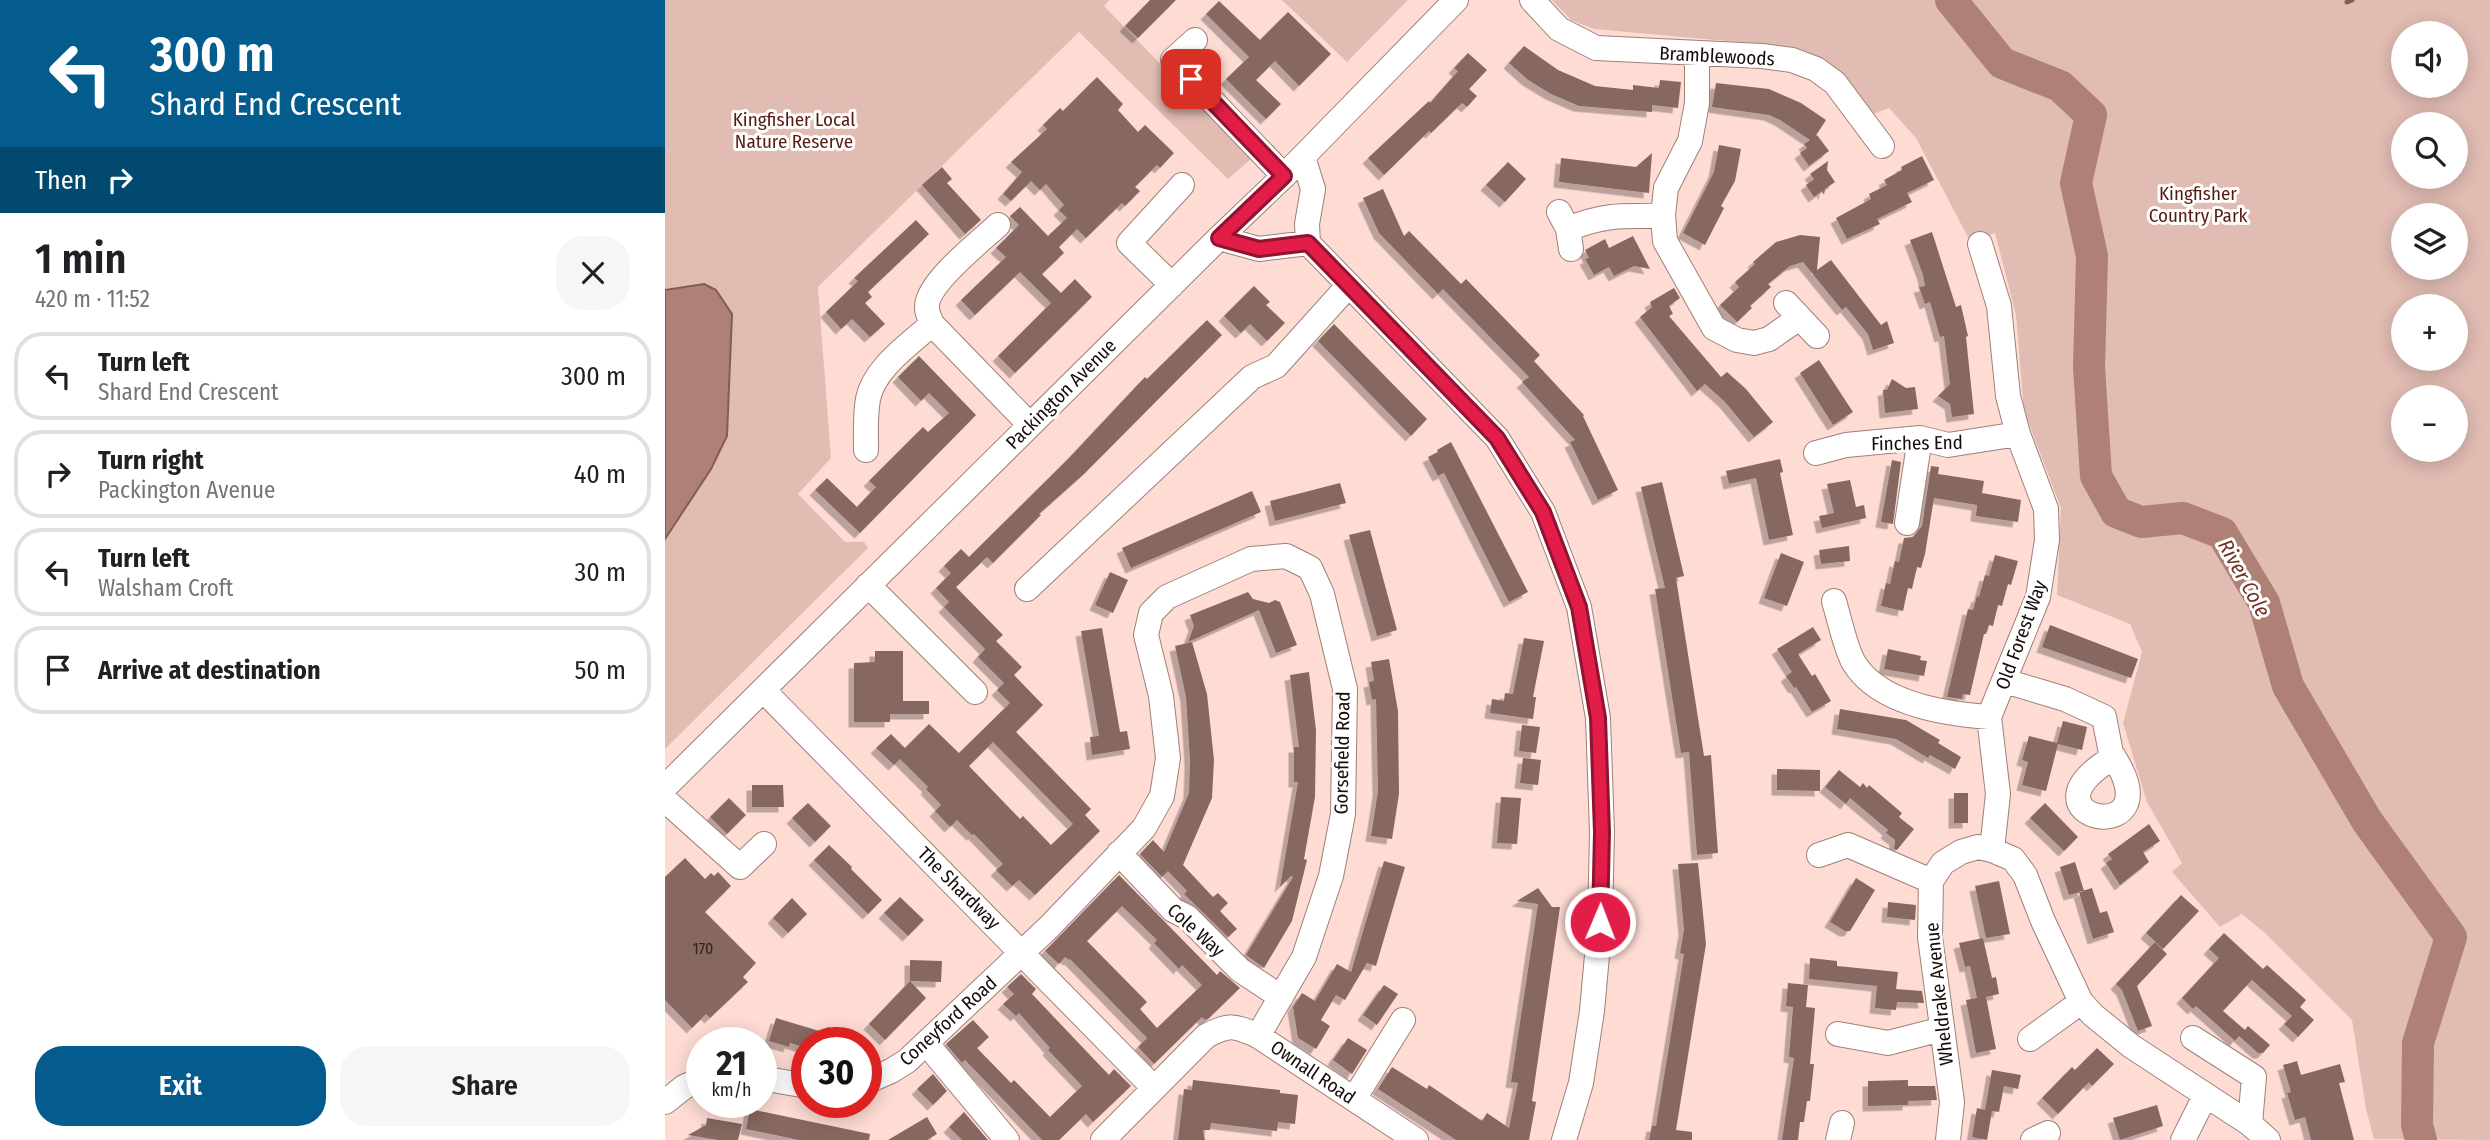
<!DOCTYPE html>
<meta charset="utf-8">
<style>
:root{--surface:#fff;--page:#f6f6f6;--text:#202124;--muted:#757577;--line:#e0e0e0;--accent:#035c8d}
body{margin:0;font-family:"Fira Sans Condensed",sans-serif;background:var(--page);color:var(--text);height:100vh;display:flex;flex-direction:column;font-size:26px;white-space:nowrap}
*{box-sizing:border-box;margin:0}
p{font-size:23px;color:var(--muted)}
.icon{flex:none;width:38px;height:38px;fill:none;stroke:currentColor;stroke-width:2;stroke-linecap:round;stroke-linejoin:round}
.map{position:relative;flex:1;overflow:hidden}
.side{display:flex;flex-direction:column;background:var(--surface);width:665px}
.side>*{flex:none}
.hud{background:#035c8d;color:#fff;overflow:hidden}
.buttons{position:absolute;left:1726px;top:21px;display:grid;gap:14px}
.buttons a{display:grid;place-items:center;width:77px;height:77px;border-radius:50%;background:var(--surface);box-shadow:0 4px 18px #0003;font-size:35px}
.speed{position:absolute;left:21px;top:1027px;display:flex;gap:14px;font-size:35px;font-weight:700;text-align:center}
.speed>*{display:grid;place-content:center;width:91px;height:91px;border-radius:50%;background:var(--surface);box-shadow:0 4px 18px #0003;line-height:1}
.speed small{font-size:18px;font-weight:400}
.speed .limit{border:10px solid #d22;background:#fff;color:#111}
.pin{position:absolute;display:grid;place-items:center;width:60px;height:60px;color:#fff;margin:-30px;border-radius:14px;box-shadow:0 4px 10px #0006}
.me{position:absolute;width:77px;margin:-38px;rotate:1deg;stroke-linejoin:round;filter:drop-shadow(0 0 5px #0008)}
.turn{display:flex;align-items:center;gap:24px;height:147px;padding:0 35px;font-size:32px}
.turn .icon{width:91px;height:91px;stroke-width:2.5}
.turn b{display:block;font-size:49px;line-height:60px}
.then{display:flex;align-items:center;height:66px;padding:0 35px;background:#0003;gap:14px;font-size:26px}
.round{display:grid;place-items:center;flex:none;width:74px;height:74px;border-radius:28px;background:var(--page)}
.head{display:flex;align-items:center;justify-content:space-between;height:119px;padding:0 35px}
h1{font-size:42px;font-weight:600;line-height:52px}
.cta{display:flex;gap:14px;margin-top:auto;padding:14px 35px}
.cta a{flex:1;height:80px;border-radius:28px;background:var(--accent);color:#fff;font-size:28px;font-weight:600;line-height:80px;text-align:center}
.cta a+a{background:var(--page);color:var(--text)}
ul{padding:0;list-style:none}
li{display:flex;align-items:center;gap:21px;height:88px;margin:0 14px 10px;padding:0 21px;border:4px solid var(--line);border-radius:28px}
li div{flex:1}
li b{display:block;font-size:26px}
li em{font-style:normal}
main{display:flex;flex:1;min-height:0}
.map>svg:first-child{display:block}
.green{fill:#e1bcb3;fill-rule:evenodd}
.water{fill:#af8075;stroke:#815d55;stroke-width:2}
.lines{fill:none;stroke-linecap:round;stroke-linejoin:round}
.stream{stroke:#815d55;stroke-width:5}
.river{stroke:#af8075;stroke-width:32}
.building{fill:#866861;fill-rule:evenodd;filter:url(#shadow)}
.minor-casing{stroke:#9e8078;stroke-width:26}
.minor{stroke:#fff;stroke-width:24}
.route-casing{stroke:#92132f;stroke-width:18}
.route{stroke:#e11d48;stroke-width:12}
.labels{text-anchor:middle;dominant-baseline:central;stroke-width:6;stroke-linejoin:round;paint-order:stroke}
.number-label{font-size:16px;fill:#332320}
.street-label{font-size:19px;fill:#170c0a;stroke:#fff}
.park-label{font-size:19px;fill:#581c0f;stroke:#fff}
.water-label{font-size:21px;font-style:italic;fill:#6f3123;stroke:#fff}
</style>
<main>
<section class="side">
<div class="hud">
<div class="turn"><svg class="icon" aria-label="left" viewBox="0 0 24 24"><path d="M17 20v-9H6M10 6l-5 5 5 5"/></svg><div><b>300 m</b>Shard End Crescent</div></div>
<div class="then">Then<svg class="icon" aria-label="right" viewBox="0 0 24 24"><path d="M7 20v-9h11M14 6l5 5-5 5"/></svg></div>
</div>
<div class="head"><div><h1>1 min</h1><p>420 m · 11:52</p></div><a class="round"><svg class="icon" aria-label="close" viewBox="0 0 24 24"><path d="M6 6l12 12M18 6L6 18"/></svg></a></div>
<ul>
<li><svg class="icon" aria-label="left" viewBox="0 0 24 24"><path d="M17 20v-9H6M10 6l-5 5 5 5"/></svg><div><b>Turn left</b><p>Shard End Crescent</p></div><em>300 m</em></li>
<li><svg class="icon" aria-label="right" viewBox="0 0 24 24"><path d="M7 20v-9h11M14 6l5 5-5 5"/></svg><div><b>Turn right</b><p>Packington Avenue</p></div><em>40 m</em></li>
<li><svg class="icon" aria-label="left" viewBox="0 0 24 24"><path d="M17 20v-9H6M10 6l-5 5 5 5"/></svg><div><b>Turn left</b><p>Walsham Croft</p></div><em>30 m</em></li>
<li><svg class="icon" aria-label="arrive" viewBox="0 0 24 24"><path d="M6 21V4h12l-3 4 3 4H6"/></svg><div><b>Arrive at destination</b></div><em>50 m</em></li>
</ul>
<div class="cta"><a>Exit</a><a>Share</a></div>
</section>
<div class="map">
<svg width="1825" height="1140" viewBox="0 0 1825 1140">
<defs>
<filter id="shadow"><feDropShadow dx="-5.5" dy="5.5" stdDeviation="0" flood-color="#0004"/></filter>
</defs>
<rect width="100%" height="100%" fill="#fedcd4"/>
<!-- green -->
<path class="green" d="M0,0H444L439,6L587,158L563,179L414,32L153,287L166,458L133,494L180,542H199L203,548L0,749Z
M617,0H743L682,62Z
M887,0H1825V1140L1709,1139L1701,1109L1687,1020L1600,933L1577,914L1555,927L1507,872L1517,863L1482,802L1458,723L1477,652L1465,624L1392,595L1396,508L1359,411L1351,315L1330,233L1306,243L1251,138L1224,108L1209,114C1182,82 1171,58 1128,47L929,29L906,20ZM1738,33H1790V86H1738ZM1738,124H1790V177H1738ZM1738,215H1790V268H1738ZM1738,306H1790V359H1738ZM1738,397H1790V450H1738Z"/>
<!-- water -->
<path class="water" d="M39,284L51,290L67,314L62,436L46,469L0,539V290Z"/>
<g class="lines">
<!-- stream -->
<path class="stream" d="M1682,2L1687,0"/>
<!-- river -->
<path class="river" d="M1286,0L1337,63L1395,86L1426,115L1411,183L1427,256L1424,367L1431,476L1451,512L1476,522L1518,518L1557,533L1599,603L1623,686L1702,821L1786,937L1753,1043L1752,1125L1756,1140"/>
</g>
<!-- building -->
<path class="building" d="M485,0H511L473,38L460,26Z
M554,1L595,40L623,12L666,54L634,86L610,61L591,80L616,104L601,119L561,79L584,57L541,14Z
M859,46L893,70L930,86L968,90V85L994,88L995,80L1016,82L1013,108L987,105V112L914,106L886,94L863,80L844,63Z
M803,53L822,70L804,89L812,96L802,107L797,103L766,133L764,131L719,175L703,158L764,101L765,103L793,71L789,68Z
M432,77L458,104L453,110L473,132L480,125L509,153L495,168L492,165L470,187L475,191L460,206L457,203L421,238L412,229L394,247L399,253L377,274L396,293L410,279L427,297L350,373L333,356L386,303L355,272L310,315L296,300L341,257L331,248L354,225L345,216L355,207L383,236L402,218L394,210L399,205L381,184L375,190L366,181L346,201L338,194L357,172L346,162L382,129L378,125L395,108L398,111Z
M1051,83L1104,89L1136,103L1161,120L1150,137L1152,135L1164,151L1144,166L1135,153L1142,148L1139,144L1145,140L1115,120L1104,115L1047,107Z
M1054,145L1076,149L1070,181L1056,206L1059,208L1040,245L1018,233L1049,172Z
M987,153L984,193L894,182L896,158L971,167Z
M1257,156L1269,180L1242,193L1247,202L1212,219L1215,224L1182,239L1171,218L1206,199L1204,194L1222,185L1219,180L1237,170L1236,167Z
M1163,161L1162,170L1170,182L1160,189L1159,195L1157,191L1149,197L1141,185L1149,179L1145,174Z
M843,162L861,179L840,202L821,185Z
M277,167L287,179L282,183L316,220L300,234L257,185Z
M718,189L739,236L744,231L796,284L801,279L875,355L869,361L919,415L918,416L953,490L933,500L905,442L910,440L857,382L864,377L778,289L773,294L714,233L698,198Z
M251,220L264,234L203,292L207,297L200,303L220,324L205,337L187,319L176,329L161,312L193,281L189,278Z
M1267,232L1291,307L1296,305L1303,336L1301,337L1309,414L1287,417L1285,404L1273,396L1285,384L1279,336L1275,337L1265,302L1260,304L1254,287L1260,286L1258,275L1245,240Z
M1135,235L1155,237L1152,270L1166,260L1216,325L1222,321L1229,343L1208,350L1203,334L1181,307L1177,310L1138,262L1125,266L1103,284L1106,287L1085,306L1087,308L1072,322L1055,305L1074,287L1070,282L1090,264L1088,262L1111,242Z
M968,236L985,269L969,266L949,276L944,267L929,275L920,259L924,258L920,250L940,239L944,248Z
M589,286L605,302L601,305L620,323L602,341L585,324L576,333L559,316Z
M1009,288L1015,298L1004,306L1008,314L1004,316L1056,377L1062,372L1081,389L1108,422L1089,437L1060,402L1040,384L1032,391L975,317L987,307L985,302Z
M542,320L557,335L420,473L374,514L376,515L328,563L322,557L291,587L338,635L331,641L357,667L349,675L378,705L351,732L426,809L420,815L435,831L370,895L354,880L347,886L331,870L338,864L309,834L307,835L292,820L285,827L270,811L276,805L261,789L263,787L235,759L229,765L211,748L226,734L240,748L264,724L294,753L345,703L332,690L339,683L313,657L320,649L279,607L284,602L271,588L286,573L279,566L296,549L304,557L404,458L480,377L482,379ZM328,742L408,824L386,845L358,816L355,819L304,766Z
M669,324L762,419L746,436L653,341Z
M254,356L311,415L195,533L150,490L162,478L192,507L211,487L204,481L258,427L263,432L284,413L264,393L256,401L233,377Z
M1154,360L1188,412L1168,425L1135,373Z
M1227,379L1241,388L1250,387L1253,409L1220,413L1218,390H1222Z
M786,442L863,592L844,602L779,473L773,476L763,457L773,452L772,450Z
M1115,459L1118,472L1115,473L1128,535L1104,540L1091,478L1064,484L1061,471Z
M1227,460L1236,462L1228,524L1216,522Z
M1266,466L1274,467L1273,474L1319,481L1317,493L1356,500L1353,522L1311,516L1312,505L1269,498L1260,554L1256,568L1252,567L1247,589L1243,588L1238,611L1216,606L1221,583L1225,584L1230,561L1234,562L1239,538L1248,537L1257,526Z
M1185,480L1191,507L1199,505L1201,518L1157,528L1154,516L1169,513L1162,484Z
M997,482L1019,576L1011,578L1039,756L1046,755L1053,853L1032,855L1024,752L1016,753L990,589L1000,588L976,487Z
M675,483L681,503L610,521L605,501Z
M587,491L596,512L466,568L457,548Z
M705,530L732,630L712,636L684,535Z
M1184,546L1185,561L1156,564L1154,550Z
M1116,553L1139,562L1122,606L1099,598Z
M1330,555L1353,561L1346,585L1343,584L1337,606L1333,605L1328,626L1324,625L1321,634H1319L1305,695L1298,694L1297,699L1282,697L1303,609L1308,610L1312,596L1314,597L1320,575L1324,576Z
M445,572L463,580L448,613L430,605Z
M583,592L588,599L604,603L610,600L615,602L632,645L611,653L594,610L523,642L529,626L525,615Z
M1385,625L1473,659L1466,678L1377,647Z
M1148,627L1156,640L1133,654L1147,676L1150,674L1166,701L1147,712L1131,687L1129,688L1121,676L1127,672L1112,649Z
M437,628L455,732L462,731L465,749L427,755L425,737L434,736L416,631Z
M859,638L879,641L868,697H871L868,719L825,713L827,699L839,701L840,693L848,694Z
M527,642L542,694L549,760L547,798L518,865L548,897L553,893L563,903L555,911L572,929L563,937L519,894L522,891L503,871L497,877L475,854L488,840L499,852L524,793L525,761L521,697L510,646Z
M1223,649L1256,656L1255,660L1262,661L1259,676L1219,669Z
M210,651H238V701H264V714H225V722H189V663L210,662Z
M724,659L733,711L734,794L727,839L706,836L713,791L711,699L707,700L704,682L709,681L706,662Z
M644,672L651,730L650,797L639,859L642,860L627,921L599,968L581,955L628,877L626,876L615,887L633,782H629V747H634L625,675Z
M1175,709L1241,720L1275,740L1273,743L1296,757L1290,769L1265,755L1263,758L1231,739L1172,729Z
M1398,721L1422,727L1417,750L1393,744L1381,791L1357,785L1363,762L1357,760L1364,736L1392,743Z
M857,725L875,727L871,753L854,751Z
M858,758L876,760L873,785L855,783Z
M1112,769L1155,770V791L1112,790Z
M1174,770L1195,787L1198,783L1202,788L1204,785L1237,813L1234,817L1249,829L1232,850L1229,849L1230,840L1221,833L1223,830L1185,798L1181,804L1160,787Z
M87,785H118L119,807H87Z
M1289,793H1303V823H1289Z
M836,797L856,798L852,844L832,843Z
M64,798L81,815L62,834L45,817Z
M143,803L166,826L150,842L127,818Z
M1380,803L1413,837L1399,851L1365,818Z
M1484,824L1495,841L1478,852L1484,862L1455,885L1441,863L1447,859L1443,854Z
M164,845L187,867L186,869L217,900L203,914L149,860Z
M20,858L40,879L46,873L49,876L53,872L66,886L40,912L91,963L78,977L83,982L45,1018L41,1014L27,1028L0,1000V877Z
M719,861L740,867L711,966L702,963L680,1000L671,995L656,1020L665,1026L651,1049L633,1038L628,1007L637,993L650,1001L672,964L686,972Z
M1410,862L1419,891L1404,895L1395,867Z
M1033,863L1041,944L1011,1130L1027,1132V1140H984L987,1126H991L1019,954L1015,953L1019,930L1013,864Z
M454,875L552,975L555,971L575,988L543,1019L540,1020L537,1017L489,1064L473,1047L482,1038L405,959L404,960L400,957L394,964L380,951ZM457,906L492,940L489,943L514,969L517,965L537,985L492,1028L475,1009L482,1002L422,941Z
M1191,878L1210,890L1185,931H1180L1165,922Z
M1334,881L1345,934L1321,938L1310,886Z
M873,888L887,907H895L867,1101L871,1102L864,1140H791L713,1089L727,1067L762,1089L764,1085L817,1121L822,1113L844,1128L853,1083L846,1082L873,904L852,901Z
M1427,888L1435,913L1442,911L1449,932L1428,939L1414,892Z
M1516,895L1534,911L1498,949L1481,933Z
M235,897L259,920L243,936L219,913Z
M127,898L142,914L123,933L108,918Z
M1223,902L1251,905L1250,920L1222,917Z
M1559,933L1598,969L1602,965L1641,1000L1635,1007L1649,1020L1633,1037L1619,1024L1627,1016L1587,980L1558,1011L1580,1030L1583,1026L1605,1045L1598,1053H1593L1574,1036L1570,1041L1531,1006L1528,1009L1517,998L1554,958L1544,949Z
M1318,938L1327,978L1331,977L1334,994L1321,997L1331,1049L1311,1053L1301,1000L1312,998L1305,966L1300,967L1294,943Z
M1490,942L1502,954L1472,986L1487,1026L1473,1031L1457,990L1451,984Z
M1145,958L1172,961V966L1233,972L1231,989L1257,991L1259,1003L1232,1002L1231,1010L1210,1008L1212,986L1144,979Z
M245,960L277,961L276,982L245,981L261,998L220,1040L204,1024L245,981Z
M356,974L371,989L367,994L444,1075L449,1069L466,1086L428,1122L421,1114L394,1140H377L300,1060L297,1063L281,1044L308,1020L324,1037L312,1048L346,1083L349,1080L385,1117L417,1086L383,1050L385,1048L354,1013L351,1016L338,1004L349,994L342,987Z
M1123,983L1143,985L1141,1007L1150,1008L1145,1064H1149L1145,1101H1142L1139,1122H1135L1133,1140H1117L1129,1058L1124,1057L1128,1007L1121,1006Z
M719,985L733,994L712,1025L698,1015Z
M111,1018L161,1033L162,1027L202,1039V1043H142V1048L125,1043L124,1047L104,1041Z
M683,1038L702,1050L687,1074L668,1060Z
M1432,1048L1449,1064L1427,1086L1424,1082L1393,1114L1377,1098L1407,1067L1410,1070Z
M1632,1061L1636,1075L1675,1064L1680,1082L1674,1083L1689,1140H1646L1640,1117L1630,1120L1622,1093L1626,1092L1618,1065Z
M1327,1070L1356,1075L1353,1089L1339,1086L1334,1112L1327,1111L1322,1140L1307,1137L1312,1108L1320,1110Z
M268,1074L282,1091L268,1105L252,1089Z
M528,1080L615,1090V1093L633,1095L630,1124L613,1122L612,1131L546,1123L545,1130H538L540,1140H513L519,1089L527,1090Z
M1243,1080V1086H1270L1272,1100L1243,1101V1105L1203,1106V1081Z
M1492,1105L1498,1126L1455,1140L1448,1118Z
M85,1109L205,1134L204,1140H134L81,1129Z
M299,1112L323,1140H297L284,1127Z
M262,1117L272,1134L262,1140H223Z
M42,1118L77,1124L73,1140H53L23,1135L41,1125Z"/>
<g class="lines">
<!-- minor casing -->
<g class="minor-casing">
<path id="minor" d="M867,0L894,29L931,48L1097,56L1127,60L1151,69L1170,83L1217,146
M530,40L508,60L619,176
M1032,53V103L1025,141L1001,188L998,215L1000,241L1049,328L1072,340L1089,343L1104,339L1134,318
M638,157L648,189L642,224L643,243L832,438L878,512L914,607L933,718L937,832L935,922L927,1011L916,1083L899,1140
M894,212L903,229L906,249
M333,225C316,241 260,284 262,308C262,313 265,319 267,324L365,425
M903,229C917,223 932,219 947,217C964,215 981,217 998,215
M554,238L594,249L643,243
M1315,244L1334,306L1343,396L1353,434L1381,509L1382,540L1373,597L1324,717L1333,794L1327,850
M507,285L464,243L517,185
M1121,303L1152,336
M201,450C201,433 200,415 203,399C209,368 244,345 267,324
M1151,453L1181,445L1255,438L1283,445L1353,434
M1242,523L1255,438
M203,585L310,692
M362,589L587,377L611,366L684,285
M1169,601C1174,618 1181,650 1189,663C1214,704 1281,714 1324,717
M1340,681L1400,699L1439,717L1446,753C1515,853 1342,820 1449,757
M99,691L488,1087
M0,787L554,238L619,176L791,0
M0,800L75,867L99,844
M454,853L508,910L522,917L575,970L616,997
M1154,855L1183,845L1266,881
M1173,1034L1223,1043L1277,1029
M1528,1038L1589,1077L1585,1124
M1365,1039L1416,1002
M261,1043L342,1140
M96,1078L142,1086
M201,1082L226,1071L242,1061L384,927L479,828L497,796L503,758L496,696L481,635L486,613L502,597L586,559L621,556L645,568L657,594L680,689L678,814L666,876L639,957L593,1036
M689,1099L738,1020
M0,1102L19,1087L37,1079
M438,1140L541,1036C565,1024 568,1025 593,1036L751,1140
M1173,1140L1177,1123
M1283,1140L1287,1102L1265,937L1266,881L1278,863L1296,852L1313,847L1327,850L1348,859L1360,875L1378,921L1416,1002L1428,1015L1466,1046L1585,1124L1603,1140
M1368,1140L1383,1133
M1518,1140L1540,1096"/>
</g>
<!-- minor -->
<use href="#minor" class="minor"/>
</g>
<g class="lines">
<!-- route casing -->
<g class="route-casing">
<path id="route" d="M526,79L619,176L554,238L594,249L643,243L832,438L878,512L914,607L933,718L937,832L935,922"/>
</g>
<!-- route -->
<use href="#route" class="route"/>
</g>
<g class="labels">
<!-- number labels -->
<g class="number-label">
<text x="38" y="948">170</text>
</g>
<!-- street labels -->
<g class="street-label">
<text transform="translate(1052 56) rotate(3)">Bramblewoods</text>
<text transform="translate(396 394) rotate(-45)">Packington Avenue</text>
<text transform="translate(1252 443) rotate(-1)">Finches End</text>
<text transform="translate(1356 635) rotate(-70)">Old Forest Way</text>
<text transform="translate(677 753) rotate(-89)">Gorsefield Road</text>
<text transform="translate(294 888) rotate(45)">The Shardway</text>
<text transform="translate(531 930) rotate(42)">Cole Way</text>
<text transform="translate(1274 994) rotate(-96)">Wheldrake Avenue</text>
<text transform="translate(283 1021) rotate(-42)">Coneyford Road</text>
<text transform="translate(648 1072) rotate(34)">Ownall Road</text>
</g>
<!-- park labels -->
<g class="park-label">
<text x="129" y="119">Kingfisher Local<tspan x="129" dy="22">Nature Reserve</tspan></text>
<text x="1533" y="193">Kingfisher<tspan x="1533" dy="22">Country Park</tspan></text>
</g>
<!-- water labels -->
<g class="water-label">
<text transform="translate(1579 578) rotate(61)">River Cole</text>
</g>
</g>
</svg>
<div class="buttons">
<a><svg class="icon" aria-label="sound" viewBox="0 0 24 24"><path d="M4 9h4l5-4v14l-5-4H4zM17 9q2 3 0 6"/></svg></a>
<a><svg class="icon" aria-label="search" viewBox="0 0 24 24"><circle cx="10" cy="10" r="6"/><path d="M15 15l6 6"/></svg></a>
<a><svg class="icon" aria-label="layers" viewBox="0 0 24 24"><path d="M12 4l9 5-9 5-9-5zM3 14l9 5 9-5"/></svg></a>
<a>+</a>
<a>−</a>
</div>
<div class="speed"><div>21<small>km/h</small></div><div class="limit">30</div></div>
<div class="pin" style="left:526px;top:79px;background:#d93025"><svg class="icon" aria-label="arrive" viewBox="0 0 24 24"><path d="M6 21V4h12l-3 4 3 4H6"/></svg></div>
<svg class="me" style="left:935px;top:922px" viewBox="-20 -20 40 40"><circle r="17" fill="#e11d48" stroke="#fff" stroke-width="3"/><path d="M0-11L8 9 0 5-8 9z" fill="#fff"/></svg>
</div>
</main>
